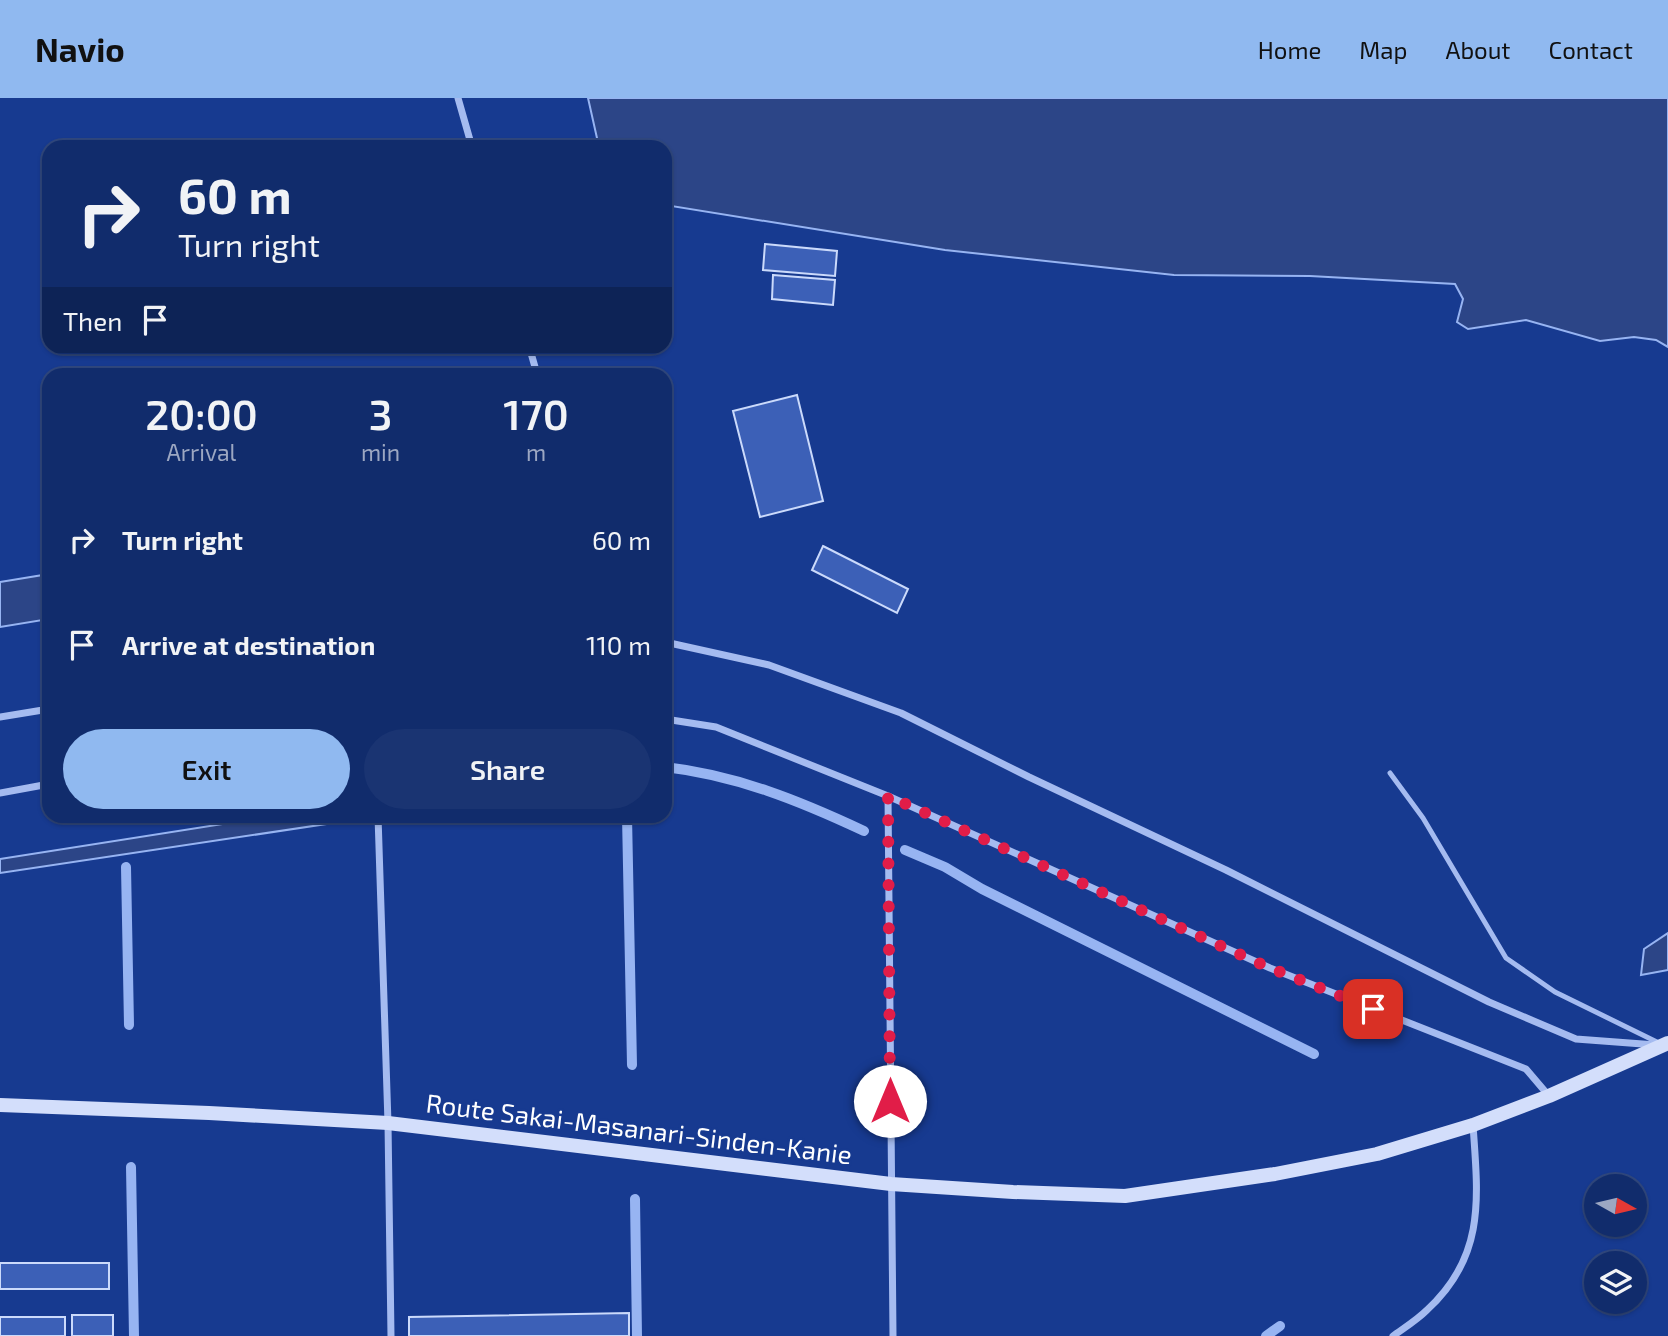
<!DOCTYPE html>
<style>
:root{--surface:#112c6c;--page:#1a3472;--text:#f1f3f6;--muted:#9ca7c2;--line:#30487f;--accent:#90b9f0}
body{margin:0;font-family:"Exo 2",sans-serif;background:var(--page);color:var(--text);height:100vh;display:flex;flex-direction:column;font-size:26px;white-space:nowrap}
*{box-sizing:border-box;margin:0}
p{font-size:23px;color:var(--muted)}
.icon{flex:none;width:38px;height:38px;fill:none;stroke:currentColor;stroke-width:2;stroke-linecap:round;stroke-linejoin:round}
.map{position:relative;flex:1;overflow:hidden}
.drawer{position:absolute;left:42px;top:270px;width:630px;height:455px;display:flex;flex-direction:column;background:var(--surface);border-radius:21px;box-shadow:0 2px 5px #0004,0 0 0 2px var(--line)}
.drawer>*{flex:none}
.hud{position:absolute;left:42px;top:42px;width:630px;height:214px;border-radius:21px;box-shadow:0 2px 5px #0004,0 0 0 2px var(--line);background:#112c6c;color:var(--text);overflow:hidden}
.needle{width:46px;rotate:98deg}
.buttons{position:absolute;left:1584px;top:1076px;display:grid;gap:14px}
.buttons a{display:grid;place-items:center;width:63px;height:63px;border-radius:50%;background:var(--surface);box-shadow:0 2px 5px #0004,0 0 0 2px var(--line);font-size:35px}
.pin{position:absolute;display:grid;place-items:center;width:60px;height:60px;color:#fff;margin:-30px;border-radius:14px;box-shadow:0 4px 10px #0006}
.me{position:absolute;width:77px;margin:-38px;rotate:0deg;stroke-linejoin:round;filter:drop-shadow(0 0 5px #0008)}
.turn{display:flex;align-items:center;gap:24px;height:147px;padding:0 21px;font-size:32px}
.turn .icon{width:91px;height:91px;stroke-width:2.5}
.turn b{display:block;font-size:49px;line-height:60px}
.then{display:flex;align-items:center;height:66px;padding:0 21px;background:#0003;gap:14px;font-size:26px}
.eta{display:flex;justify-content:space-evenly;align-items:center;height:119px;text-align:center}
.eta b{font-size:42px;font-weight:600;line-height:49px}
.primary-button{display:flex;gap:14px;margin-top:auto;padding:14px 21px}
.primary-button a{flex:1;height:80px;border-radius:42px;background:var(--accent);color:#111;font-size:28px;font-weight:600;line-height:80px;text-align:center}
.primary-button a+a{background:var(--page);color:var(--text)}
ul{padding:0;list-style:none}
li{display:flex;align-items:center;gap:21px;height:105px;padding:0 21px}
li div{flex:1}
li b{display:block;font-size:26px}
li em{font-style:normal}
header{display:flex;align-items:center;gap:42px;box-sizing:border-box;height:98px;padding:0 35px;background:var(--accent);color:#111}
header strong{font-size:33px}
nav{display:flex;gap:38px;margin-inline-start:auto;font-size:24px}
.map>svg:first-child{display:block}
.water{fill:#2c4587;stroke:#97b4f2;stroke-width:2}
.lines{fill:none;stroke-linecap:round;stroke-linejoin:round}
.stream{stroke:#97b4f2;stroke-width:10}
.building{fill:#3c60b7;stroke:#cbdafb;stroke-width:2}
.lane{stroke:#a5bbf0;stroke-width:5}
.street{stroke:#a5bbf0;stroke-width:7}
.secondary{stroke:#d3defb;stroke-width:14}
.route{stroke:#e11d48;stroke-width:12;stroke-dasharray:0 21.6}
.labels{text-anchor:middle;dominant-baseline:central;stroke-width:5;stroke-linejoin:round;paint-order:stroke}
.street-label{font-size:26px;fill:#fff;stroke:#173a90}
</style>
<header>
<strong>Navio</strong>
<nav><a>Home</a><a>Map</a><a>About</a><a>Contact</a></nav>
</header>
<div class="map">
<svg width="1668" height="1238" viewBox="0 0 1668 1238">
<rect width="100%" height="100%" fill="#173a90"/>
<!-- water -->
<path class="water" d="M588,0H1668V249L1656,242L1634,239L1600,243L1526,222L1468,231L1457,224L1463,201L1455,186L1310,178L1174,177L945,152L665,107V49H599Z
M49,476V521L0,529V484Z
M273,718H359L353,722L0,775V761Z
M1668,835V872L1641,877L1644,851Z"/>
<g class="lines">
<!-- stream -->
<path class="stream" d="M665,669C736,677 800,703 864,733
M627,718L632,967
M905,752L945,769L982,791L1314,956
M126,769L129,927
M131,1069L134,1238
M635,1101L637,1238
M1266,1238L1280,1228"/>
</g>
<!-- building -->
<path class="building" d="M765,146L837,153L835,178L763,172Z
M773,177L835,182L833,207L772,201Z
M797,297L823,403L760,419L733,313Z
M823,448L908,491L897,515L812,472Z
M0,1165H109V1191H0Z
M629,1215V1238H409V1219Z
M72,1217H113V1238H72Z
M0,1219H65V1238H0Z"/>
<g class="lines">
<!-- lane -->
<path class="lane" d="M1390,675L1423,720L1506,860L1555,894L1661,946"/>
<!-- street -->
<path class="street" d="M458,0L472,49
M529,248L537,276
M665,544L769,567L901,615L1029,679L1226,772L1489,904L1576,941L1656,947
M0,619L49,611
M665,621L716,629L888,698L1270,870L1526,971L1549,998
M0,695L49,686
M888,698L893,1238
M378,718L388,1025L391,1238
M1393,1238C1404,1230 1417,1222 1427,1212C1486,1158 1478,1099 1473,1027"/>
<!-- secondary -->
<path class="secondary" d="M0,1007L209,1015L388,1025L891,1086L1013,1094L1125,1098L1275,1076L1377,1056L1473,1027L1549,998L1668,945"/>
</g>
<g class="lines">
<!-- route -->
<path class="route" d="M890,1003L888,698L1270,870L1373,911"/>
</g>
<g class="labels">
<!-- street labels -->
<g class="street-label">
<text transform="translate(639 1030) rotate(7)">Route Sakai-Masanari-Sinden-Kanie</text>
</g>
</g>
</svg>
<div class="buttons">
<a><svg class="needle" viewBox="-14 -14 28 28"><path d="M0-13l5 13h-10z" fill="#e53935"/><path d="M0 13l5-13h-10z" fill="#9ca7c2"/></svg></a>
<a><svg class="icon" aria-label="layers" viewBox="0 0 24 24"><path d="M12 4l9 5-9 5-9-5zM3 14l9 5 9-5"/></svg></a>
</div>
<div class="pin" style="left:1373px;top:911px;background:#d93025"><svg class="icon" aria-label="arrive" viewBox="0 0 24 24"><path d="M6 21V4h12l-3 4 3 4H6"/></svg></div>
<svg class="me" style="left:890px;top:1003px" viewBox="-20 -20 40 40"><circle r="19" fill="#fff"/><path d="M0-13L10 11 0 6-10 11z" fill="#e11d48"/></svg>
<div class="hud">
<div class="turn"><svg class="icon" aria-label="right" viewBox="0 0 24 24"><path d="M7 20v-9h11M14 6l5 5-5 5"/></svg><div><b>60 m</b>Turn right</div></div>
<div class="then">Then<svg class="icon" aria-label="arrive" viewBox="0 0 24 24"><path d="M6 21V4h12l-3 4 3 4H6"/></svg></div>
</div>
<section class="drawer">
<div class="eta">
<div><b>20:00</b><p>Arrival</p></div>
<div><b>3</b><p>min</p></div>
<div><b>170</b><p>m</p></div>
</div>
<ul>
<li><svg class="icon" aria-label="right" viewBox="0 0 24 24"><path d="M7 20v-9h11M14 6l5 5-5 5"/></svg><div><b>Turn right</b></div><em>60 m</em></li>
<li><svg class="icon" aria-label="arrive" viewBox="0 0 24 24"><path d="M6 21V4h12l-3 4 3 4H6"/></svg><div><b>Arrive at destination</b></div><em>110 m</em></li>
</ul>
<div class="primary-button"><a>Exit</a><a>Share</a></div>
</section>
</div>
